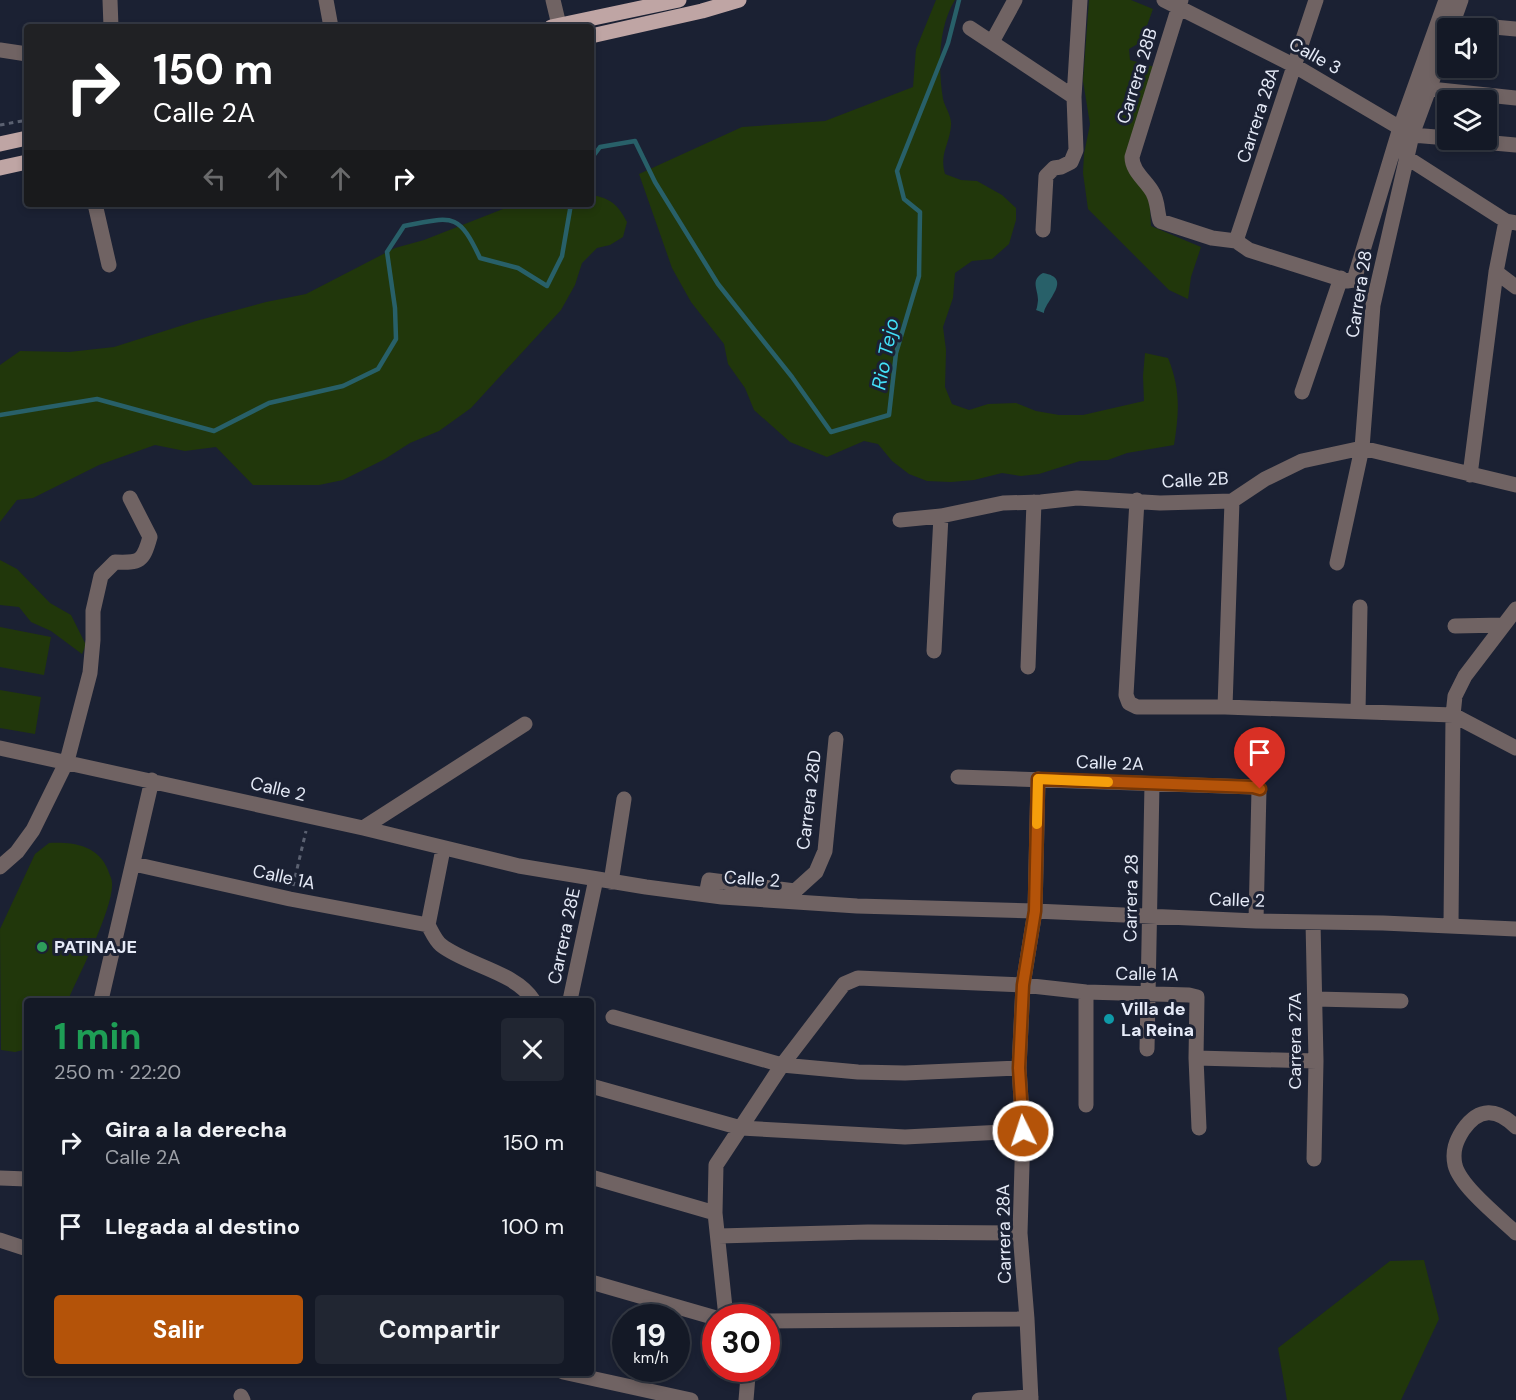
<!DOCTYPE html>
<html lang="es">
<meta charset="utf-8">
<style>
:root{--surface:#141926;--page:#212632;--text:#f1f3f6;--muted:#9da0a7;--line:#333843;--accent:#b45309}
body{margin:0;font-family:"DM Sans",sans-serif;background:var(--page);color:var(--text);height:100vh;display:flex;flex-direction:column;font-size:22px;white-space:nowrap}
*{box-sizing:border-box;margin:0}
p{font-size:20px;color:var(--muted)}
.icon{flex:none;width:33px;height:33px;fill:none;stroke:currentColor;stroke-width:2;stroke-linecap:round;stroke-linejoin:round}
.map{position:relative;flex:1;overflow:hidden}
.side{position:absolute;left:24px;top:998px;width:570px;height:378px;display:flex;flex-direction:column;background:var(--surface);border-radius:6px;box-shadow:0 3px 9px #0003,0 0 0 2px var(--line)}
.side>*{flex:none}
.guide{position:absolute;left:24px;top:24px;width:570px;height:183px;border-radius:6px;box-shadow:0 3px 9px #0003,0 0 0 2px var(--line);background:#202124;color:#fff;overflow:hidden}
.tools{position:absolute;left:1437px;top:18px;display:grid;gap:12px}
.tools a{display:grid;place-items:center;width:60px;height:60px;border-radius:6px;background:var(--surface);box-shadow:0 3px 9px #0003,0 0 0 2px var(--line);font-size:30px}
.speed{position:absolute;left:612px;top:1304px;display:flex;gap:12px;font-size:30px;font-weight:700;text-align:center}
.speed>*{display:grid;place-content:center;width:78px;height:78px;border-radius:50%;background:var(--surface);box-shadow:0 3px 9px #0003,0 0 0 2px var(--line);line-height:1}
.speed small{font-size:15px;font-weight:400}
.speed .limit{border:9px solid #d22;background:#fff;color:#111}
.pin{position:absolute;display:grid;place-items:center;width:51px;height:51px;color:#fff;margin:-62px -26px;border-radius:50% 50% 50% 0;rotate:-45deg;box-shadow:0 0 6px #0007}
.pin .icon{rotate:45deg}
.me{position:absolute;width:66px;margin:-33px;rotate:356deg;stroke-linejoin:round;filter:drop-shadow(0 0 4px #0008)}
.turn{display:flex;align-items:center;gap:21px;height:126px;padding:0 30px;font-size:27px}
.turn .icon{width:78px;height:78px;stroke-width:2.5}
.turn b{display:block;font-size:42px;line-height:51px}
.lanes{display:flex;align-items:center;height:57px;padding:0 30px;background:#0003;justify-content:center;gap:30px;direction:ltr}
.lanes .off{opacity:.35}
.round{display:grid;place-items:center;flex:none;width:63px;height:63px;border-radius:6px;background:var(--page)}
.headline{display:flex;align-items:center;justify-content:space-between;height:102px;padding:0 30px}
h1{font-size:36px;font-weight:700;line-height:45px;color:#1e9e55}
.primary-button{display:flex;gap:12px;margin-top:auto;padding:12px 30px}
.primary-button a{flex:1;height:69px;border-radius:6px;background:var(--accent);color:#fff;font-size:24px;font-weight:700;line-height:69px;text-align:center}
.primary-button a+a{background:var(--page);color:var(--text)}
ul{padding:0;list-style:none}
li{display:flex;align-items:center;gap:18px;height:84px;padding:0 30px}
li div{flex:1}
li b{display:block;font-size:22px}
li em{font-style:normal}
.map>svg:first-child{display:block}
.green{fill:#21370b}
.water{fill:#286069}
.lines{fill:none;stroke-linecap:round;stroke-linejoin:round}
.stream{stroke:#286069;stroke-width:4.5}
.path{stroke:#5b6171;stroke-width:3;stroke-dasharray:4.5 4.5;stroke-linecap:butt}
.minor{stroke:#706363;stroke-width:15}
.major{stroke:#bfa5a4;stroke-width:15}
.route-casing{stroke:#753606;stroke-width:15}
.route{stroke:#b45309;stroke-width:10}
.slow{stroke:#f59e0b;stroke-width:10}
.leisure-dot{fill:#2e9e5b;stroke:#1b2133;stroke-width:2}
.culture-dot{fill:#0f9aa8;stroke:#1b2133;stroke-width:2}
.labels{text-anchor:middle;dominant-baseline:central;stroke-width:6;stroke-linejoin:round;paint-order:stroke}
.street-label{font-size:18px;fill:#e5eaf7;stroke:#1b2133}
.poi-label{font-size:18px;font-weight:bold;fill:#e5eaf7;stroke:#1b2133;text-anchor:start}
.water-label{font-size:20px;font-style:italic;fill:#43e0f8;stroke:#1b2133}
</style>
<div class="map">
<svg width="1516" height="1400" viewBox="0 0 1516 1400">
<rect width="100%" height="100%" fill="#1b2133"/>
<!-- green -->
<path class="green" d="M936,0H955C938,27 938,68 943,99C945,107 952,117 951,125C950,144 939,153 945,174L961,180L977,181L1002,195L1016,208V220L1009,244L992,259L972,261L955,273L953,298L943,327L946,350L945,387L952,404L969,410L988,404L1016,403L1036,411L1059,415H1083L1144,401L1143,376L1145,353L1168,358C1181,390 1179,413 1174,445L1127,453L1108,460L1080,461L1039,474L1021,476L1002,473L974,480L951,482L927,481L909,474L892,461L878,444L864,441L827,457L790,442L754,410L745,388L728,364L724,344L691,302L672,268L639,174L742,127L825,121L913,87L916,49Z
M1089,0H1131L1153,9L1141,42L1129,49L1130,60L1155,67L1126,164L1149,193L1151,226L1201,247L1191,277L1188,299L1169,290L1088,209L1083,173L1084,154L1090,124L1083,81Z
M591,195C611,198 618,205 627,222L623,237L610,245L597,248L582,263L575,285L561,310L471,408L439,431L410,443L385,459L343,480L319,485H253L216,447L185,451L155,445L99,465L33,498L17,500L0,522V365L20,351L69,352L114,347L196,321L266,302L306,294L395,248L424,240L516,204H591Z
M0,560L17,569L50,603L71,615L86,645L82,654L51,631L31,622L19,607L0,605Z
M0,627L51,637L44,675L0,667Z
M0,690L41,697L35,734L0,728Z
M49,843C73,842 98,845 108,870C109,874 112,878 112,883C114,907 79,975 68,1000H27V1049L15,1052L1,1050L0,929L35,854Z
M1424,1260L1439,1319L1401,1400H1287L1278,1348L1390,1261Z"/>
<!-- water -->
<path class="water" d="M1043,273C1074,278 1045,301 1044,313L1036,310C1037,309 1038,301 1038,300C1038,289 1030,280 1043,273Z"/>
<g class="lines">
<!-- stream -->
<path class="stream" d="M591,159L600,147L635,141L655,182L718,284L792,377L831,432L889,415L896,353L919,276L920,212L904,199L897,171L948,43L959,0
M0,415L97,399L214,431L269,403L343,386L378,369L396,339L395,308L387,252L404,226C452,217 458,211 480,258L518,268L547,286L562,256L571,204"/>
<!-- path -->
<path class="path" d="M0,125L27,120
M293,886L306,831"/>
<!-- minor -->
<path class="minor" d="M110,0L111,27
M326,0L331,27
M553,0L559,25
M1164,0L1295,66L1412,135L1448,138
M1181,0L1132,157C1132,172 1147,181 1153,193C1158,202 1157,212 1160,221L1212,238L1236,241L1249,250L1347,281L1354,280L1400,128L1446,0
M1439,22L1516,29
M970,28L1074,97
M1451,28L1461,0
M992,42L1015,0
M0,50L27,54
M1421,88L1516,98
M1460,140L1516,145
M1406,157L1506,221L1516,223
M95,204L109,265
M1043,230L1046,176L1054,168L1061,167L1071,162L1076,150L1074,97L1080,0
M1236,241L1316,0
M1496,272L1516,287
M1302,392L1341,278
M1470,475L1496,272L1506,221
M1137,500L1126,695L1129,703L1137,707H1225L1453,715L1516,748
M900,520L941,516L1003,503L1041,502L1077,498L1160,503L1232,501L1265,479L1302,461L1362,448L1516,485
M1337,563L1362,448L1373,305L1412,135L1448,38
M1455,626L1503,625
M934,651L941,516
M1028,667L1034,502
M1225,707L1232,501
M1358,712L1360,607
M0,748L363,828L519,866L646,887L722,897L857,906L1035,911L1256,921L1383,923L1516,929
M958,777L1253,787L1259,789L1256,921
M363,828L525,724
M443,849L428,925C432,932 435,940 441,945C466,965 516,972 533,1000
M134,864L290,899L428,925
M0,867L17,852L33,830L67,761L90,673L93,640V611L101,576L115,562C140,563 143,562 150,537L130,498
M611,882L624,799
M706,895L709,880L795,891L816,872L825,851L836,739
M1313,922L1316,1061L1314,1159
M1451,925L1453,715L1455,696L1465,676L1516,609
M1086,992V1105
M1315,999L1401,1001
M101,1000L152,780
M570,1000L596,879
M613,1017L782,1065L858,1072L905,1073L1019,1068
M1147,1049L1152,784
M1196,1058L1316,1061
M591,1086L741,1128L905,1137L1023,1131
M1516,1127C1497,1108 1479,1107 1463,1130C1456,1141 1452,1151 1455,1165C1460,1186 1499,1217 1516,1233
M591,1177L715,1213
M0,1178L27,1179
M719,1236L868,1232L1020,1233
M0,1240L27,1249
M591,1282L716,1318
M726,1317L715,1213L716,1165L782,1065L844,984L858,978L1023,985L1086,992L1189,995L1197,997L1196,1058L1199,1128
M766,1321L1027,1319
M563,1372L691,1400
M241,1396L243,1400
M746,1400L748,1376L747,1368
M979,1400L1031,1397
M1031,1400L1027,1319L1020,1233L1023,1131L1019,1068L1023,985L1035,911L1038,779"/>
<!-- major -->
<path class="major" d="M551,27L679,0
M591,36L702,11L739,0
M0,144L27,138
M0,168L27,162"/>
</g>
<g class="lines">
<!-- route casing -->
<g class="route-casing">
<path id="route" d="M1023,1131L1019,1068L1023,985L1035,911L1038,779L1253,787L1260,789"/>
</g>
<!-- route -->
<use href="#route" class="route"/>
<!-- slow -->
<path class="slow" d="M1037,824L1038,779L1108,782"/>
</g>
<!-- markers -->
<circle class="leisure-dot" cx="42" cy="947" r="6"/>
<circle class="culture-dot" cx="1109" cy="1019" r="6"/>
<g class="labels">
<!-- street labels -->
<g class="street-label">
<text transform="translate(1315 56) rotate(29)">Calle 3</text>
<text transform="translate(1137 76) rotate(-73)">Carrera 28B</text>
<text transform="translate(1258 115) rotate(-72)">Carrera 28A</text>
<text transform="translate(1359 294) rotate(-81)">Carrera 28</text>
<text transform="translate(1195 480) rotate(-3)">Calle 2B</text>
<text transform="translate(1110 763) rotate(2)">Calle 2A</text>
<text transform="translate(278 789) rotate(13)">Calle 2</text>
<text transform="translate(809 800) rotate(-83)">Carrera 28D</text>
<text transform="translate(284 877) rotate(12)">Calle 1A</text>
<text transform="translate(752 879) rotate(4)">Calle 2</text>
<text transform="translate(1131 898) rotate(-89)">Carrera 28</text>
<text transform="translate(1237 900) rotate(2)">Calle 2</text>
<text transform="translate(564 936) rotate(-78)">Carrera 28E</text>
<text transform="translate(1147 974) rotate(1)">Calle 1A</text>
<text transform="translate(1295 1041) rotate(-90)">Carrera 27A</text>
<text transform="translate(1004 1234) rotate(-91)">Carrera 28A</text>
</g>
<!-- poi labels -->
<g class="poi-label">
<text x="54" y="947">PATINAJE</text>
<text x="1121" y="1009">Villa de<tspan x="1121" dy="21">La Reina</tspan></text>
</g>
<!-- water labels -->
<g class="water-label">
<text transform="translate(885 354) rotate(-79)">Rio Tejo</text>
</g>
</g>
</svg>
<div class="tools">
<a><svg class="icon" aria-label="sound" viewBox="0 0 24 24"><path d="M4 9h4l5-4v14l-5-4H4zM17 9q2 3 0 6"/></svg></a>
<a><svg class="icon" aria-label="layers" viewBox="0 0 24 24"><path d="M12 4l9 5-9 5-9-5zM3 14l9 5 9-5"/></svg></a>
</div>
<div class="speed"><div>19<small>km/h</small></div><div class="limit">30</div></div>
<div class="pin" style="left:1260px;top:789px;background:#d93025"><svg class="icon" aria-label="arrive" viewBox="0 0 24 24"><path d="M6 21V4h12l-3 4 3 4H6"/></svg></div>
<svg class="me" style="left:1023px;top:1131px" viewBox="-20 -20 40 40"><circle r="17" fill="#b45309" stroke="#fff" stroke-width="3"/><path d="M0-11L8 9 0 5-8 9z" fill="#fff"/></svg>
<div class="guide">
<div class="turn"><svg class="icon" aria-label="right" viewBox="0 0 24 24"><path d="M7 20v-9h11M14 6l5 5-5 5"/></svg><div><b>150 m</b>Calle 2A</div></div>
<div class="lanes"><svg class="icon off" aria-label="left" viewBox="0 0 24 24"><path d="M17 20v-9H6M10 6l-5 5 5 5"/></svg><svg class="icon off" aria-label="ahead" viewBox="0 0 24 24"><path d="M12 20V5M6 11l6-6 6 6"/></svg><svg class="icon off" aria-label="ahead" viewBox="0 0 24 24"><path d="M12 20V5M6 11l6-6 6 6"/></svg><svg class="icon" aria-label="right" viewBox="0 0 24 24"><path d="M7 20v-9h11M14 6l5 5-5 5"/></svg></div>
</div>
<section class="side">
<div class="headline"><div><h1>1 min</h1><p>250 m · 22:20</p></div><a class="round"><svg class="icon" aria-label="close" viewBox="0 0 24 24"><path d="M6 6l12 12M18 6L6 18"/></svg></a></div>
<ul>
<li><svg class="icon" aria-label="right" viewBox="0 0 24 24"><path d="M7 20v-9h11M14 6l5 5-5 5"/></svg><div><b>Gira a la derecha</b><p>Calle 2A</p></div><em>150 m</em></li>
<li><svg class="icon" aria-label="arrive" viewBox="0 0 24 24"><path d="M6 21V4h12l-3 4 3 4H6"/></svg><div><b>Llegada al destino</b></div><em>100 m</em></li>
</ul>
<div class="primary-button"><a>Salir</a><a>Compartir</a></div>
</section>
</div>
